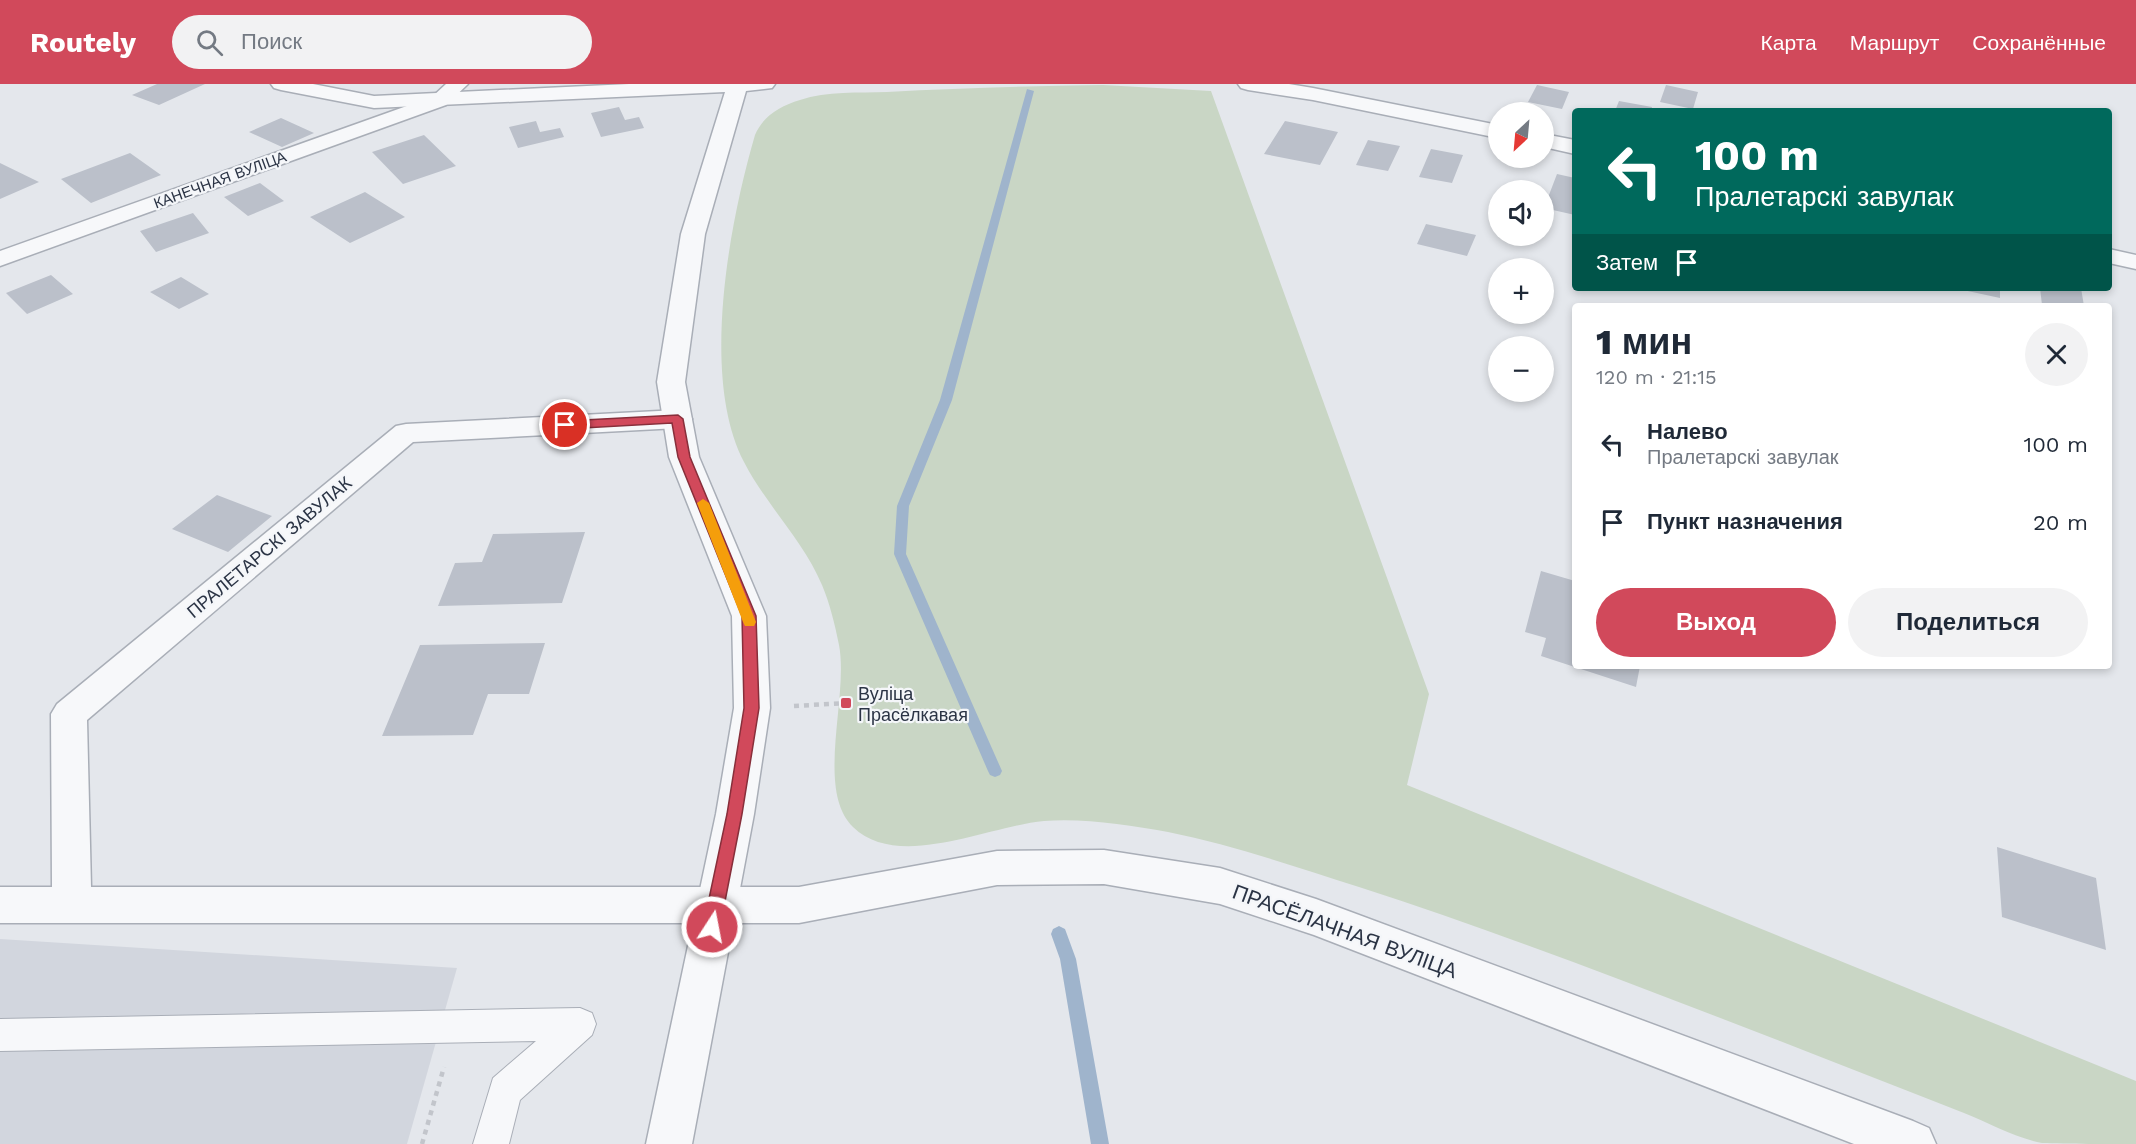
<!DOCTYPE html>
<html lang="ru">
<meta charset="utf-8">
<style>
:root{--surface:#fff;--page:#f2f2f3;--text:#1f2937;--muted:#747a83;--accent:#d1495b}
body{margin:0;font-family:"Work Sans",sans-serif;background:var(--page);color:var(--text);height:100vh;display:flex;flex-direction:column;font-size:22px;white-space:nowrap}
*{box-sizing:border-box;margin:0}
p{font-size:20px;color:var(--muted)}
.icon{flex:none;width:33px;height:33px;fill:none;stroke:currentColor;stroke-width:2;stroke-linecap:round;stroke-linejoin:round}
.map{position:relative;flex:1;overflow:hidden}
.sheet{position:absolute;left:1572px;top:219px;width:540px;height:366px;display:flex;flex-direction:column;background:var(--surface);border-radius:6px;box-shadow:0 3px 9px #0003}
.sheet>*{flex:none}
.hud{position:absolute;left:1572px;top:24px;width:540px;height:183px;border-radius:6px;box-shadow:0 3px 9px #0003;background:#00695c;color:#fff;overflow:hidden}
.needle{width:39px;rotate:206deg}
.fabs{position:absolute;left:1488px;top:18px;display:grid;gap:12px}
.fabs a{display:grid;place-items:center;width:66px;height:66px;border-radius:50%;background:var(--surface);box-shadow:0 3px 9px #0003;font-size:30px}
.pin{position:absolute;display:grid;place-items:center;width:51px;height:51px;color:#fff;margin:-26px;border:3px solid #fff;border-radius:50%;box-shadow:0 2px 6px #0007}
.me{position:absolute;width:66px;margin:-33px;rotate:11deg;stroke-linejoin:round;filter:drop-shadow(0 0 4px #0008)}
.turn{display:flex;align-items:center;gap:21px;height:126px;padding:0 24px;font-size:27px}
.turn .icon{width:78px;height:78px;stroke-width:2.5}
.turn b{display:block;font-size:42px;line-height:51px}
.then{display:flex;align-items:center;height:57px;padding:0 24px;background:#0003;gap:12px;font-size:22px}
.round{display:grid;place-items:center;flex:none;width:63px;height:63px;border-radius:32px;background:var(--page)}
.headline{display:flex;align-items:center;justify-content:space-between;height:102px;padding:0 24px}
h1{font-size:36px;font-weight:800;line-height:45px}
.cta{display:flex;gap:12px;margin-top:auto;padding:12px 24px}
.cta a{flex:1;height:69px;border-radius:36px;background:var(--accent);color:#fff;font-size:24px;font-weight:800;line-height:69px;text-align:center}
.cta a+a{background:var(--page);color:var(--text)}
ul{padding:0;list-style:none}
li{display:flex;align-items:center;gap:18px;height:78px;padding:0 24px}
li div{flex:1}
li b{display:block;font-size:22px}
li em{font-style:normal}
header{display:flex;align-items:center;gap:36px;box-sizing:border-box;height:84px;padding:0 30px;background:var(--accent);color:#fff}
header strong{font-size:28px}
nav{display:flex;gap:33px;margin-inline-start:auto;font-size:21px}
.search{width:420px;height:54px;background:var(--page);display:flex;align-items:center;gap:15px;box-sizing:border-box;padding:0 21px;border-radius:33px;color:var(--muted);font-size:22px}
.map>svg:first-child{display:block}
.built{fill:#d2d6de}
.green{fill:#c9d6c5}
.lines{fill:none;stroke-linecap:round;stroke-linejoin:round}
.stream{fill:#9fb4cc;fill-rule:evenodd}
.building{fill:#bbc0ca}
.service-casing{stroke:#a9aeb7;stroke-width:2}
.minor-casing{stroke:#a9aeb7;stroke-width:3}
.tertiary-casing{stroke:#a9aeb7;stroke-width:3}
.path{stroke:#c2c5cb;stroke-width:4.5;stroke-dasharray:5 5;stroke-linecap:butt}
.service{fill:#f7f8fa;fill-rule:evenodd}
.minor{fill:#f7f8fa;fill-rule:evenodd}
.tertiary{fill:#f7f8fa;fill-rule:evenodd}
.route{fill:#d1495b;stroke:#882f3b;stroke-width:1.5}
.slow{fill:#f59e0b}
.poi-dot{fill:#d1495b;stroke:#f4f6f9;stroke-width:2}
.labels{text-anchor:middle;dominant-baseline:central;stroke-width:4.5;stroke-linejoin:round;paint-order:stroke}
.far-street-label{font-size:15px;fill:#2b3445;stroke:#f4f6f9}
.street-label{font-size:18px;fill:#2b3445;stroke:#f4f6f9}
.poi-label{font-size:18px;fill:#2b3445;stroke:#f4f6f9;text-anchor:start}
.near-street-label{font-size:21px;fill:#2b3445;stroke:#f4f6f9}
</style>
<header>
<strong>Routely</strong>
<div class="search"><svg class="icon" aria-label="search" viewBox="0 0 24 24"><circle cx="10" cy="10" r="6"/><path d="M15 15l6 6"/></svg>Поиск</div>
<nav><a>Карта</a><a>Маршрут</a><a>Сохранённые</a></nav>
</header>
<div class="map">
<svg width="2136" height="1060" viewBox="0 0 2136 1060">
<rect width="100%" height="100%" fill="#e4e7ec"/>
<!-- built -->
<path class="built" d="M0,855L457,884L407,1060H0Z"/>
<!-- green -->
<path class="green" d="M1103,1L1211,7L1429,610L1407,701L2136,997V1060C2110,1060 2067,1060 2042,1059C2016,1054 1989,1039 1964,1029C1903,1005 1841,981 1780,957C1640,903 1501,849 1359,803C1296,783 1233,761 1168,748C1129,741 1084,734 1044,737C989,742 898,787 853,743C815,706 849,613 839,561C835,541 830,520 822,501C803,456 766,421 744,378C700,294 729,140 755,51C763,32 780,22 800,16C827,7 859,9 887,8C959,4 1031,2 1103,1Z"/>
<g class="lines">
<!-- stream -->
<path class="stream" d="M1027,5L1034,7L952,316L909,422L906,470L1002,687L1000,691L995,693L990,691L988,687L894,470L897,422L940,316Z
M1059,842L1065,845L1076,875L1109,1060H1091L1060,875L1051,850L1053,845Z"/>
</g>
<!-- building -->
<path class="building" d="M157,0H205L159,21L132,11Z
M1537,1L1569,8L1562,25L1528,18Z
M1666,1L1698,8L1693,25L1660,18Z
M1619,17L1652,23L1651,27H1615Z
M619,23L625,36L639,33L644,44L601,53L591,29Z
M281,34L314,49L282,63L249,48Z
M536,37L540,48L560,44L564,53L518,64L509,43Z
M1285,37L1338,48L1320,81L1264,70Z
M424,51L456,82L403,100L372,68Z
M1368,56L1400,62L1388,87L1356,81Z
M1431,65L1463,71L1452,99L1419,93Z
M130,69L161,91L91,119L61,95Z
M0,79L39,98L0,115Z
M1557,90L1575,94V131L1544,124Z
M260,99L284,117L248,132L224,113Z
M365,108L405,133L350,159L310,133Z
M193,129L209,149L156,168L140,147Z
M1426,140L1476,151L1467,172L1417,160Z
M51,191L73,210L27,230L6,209Z
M181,193L209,210L179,225L150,208Z
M1963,204H2000V214L1963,206Z
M2040,204H2081L2084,222L2042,221Z
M217,411L272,432L228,468L172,445Z
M585,448L562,519L438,522L455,479L482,478L493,450Z
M1541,487L1575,497V582H1640L1636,603L1541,572L1546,554L1525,548Z
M545,559L529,610H488L473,651L382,652L420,561Z
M1997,763L2096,794L2106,866L2002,833Z"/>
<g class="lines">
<!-- service casing -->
<g class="service-casing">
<path id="service" d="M580,924L592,929L596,940L592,951L520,1016L509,1060H473L493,994L536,957L0,967V935Z"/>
</g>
<!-- minor casing -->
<g class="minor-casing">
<path id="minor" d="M446,0H468L446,21L0,182V167L432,13Z
M678,326L688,328L692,335L688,342L678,344L413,358L87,636L91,803H799L997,767L1104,766L1220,784L1316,815L1913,1037L1929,1044L1936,1060H1854L1314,851L1220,820L1104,800L997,801L799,839H0V803H52L51,630L57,620L396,342L406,340Z"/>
</g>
<!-- tertiary casing -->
<g class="tertiary-casing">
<path id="tertiary" d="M271,0H313L374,12L629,0H775L772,4L746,7L705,150L685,298L699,373L766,532L770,624L754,730L692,1060H646L716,730L734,624L732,532L669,373L657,298L681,150L725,8L374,24L281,6L274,4Z
M1238,0H1289L1313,4L1498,41V54L1313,16L1248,6L1241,4Z
M1544,50L1575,56V70L1544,63Z
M2109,165L2136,171V185L2109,179Z"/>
</g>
<!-- path -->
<path class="path" d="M794,622L846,619
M422,1060L444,983"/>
<!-- service -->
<use href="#service" class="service"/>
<!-- minor -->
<use href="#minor" class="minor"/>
<!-- tertiary -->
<use href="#tertiary" class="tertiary"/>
</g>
<!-- route -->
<path class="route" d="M678,331L683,335L690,373L756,532L759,624L742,730L720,843L718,849L712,851L706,849L703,843L727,730L744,624L742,532L678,373L672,339L565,345L559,341L565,337Z"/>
<!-- slow -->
<path class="slow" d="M703,415L709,419L756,538L754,542H745L743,538L697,419Z"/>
<!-- markers -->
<rect class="poi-dot" x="840" y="613" width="12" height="12" rx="3"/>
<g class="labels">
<!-- far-street labels -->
<g class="far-street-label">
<text transform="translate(220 96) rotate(-20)">КАНЕЧНАЯ ВУЛІЦА</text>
</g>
<!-- street labels -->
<g class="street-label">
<text transform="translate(269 463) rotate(-40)">ПРАЛЕТАРСКІ ЗАВУЛАК</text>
</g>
<!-- poi labels -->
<g class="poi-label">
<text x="858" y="609">Вуліца<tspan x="858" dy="21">Прасёлкавая</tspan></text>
</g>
<!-- near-street labels -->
<g class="near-street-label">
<text transform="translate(1345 847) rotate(20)">ПРАСЁЛАЧНАЯ ВУЛІЦА</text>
</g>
</g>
</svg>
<div class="fabs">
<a><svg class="needle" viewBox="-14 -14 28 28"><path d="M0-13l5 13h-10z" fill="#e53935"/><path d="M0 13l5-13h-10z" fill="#747a83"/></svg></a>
<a><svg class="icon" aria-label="sound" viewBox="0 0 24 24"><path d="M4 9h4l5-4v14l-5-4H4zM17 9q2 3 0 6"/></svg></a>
<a>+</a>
<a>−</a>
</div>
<div class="pin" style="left:565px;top:341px;background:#d93025"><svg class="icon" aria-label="arrive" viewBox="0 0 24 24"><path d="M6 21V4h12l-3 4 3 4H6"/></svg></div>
<svg class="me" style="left:712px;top:843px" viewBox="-20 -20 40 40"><circle r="17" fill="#d1495b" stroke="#fff" stroke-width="3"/><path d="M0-11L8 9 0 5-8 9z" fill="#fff"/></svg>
<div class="hud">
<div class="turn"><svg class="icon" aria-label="left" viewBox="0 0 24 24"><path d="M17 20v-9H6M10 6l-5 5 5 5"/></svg><div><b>100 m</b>Пралетарскі завулак</div></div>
<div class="then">Затем<svg class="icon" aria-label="arrive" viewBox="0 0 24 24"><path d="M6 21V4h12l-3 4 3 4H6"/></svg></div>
</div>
<section class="sheet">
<div class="headline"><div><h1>1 мин</h1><p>120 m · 21:15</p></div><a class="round"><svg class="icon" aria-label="close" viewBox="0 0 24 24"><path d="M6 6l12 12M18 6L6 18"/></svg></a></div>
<ul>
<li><svg class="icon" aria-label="left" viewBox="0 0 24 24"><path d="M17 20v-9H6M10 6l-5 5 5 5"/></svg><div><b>Налево</b><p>Пралетарскі завулак</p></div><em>100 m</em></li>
<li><svg class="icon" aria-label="arrive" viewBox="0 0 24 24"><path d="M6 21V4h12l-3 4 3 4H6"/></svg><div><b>Пункт назначения</b></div><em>20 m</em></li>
</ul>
<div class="cta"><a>Выход</a><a>Поделиться</a></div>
</section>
</div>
